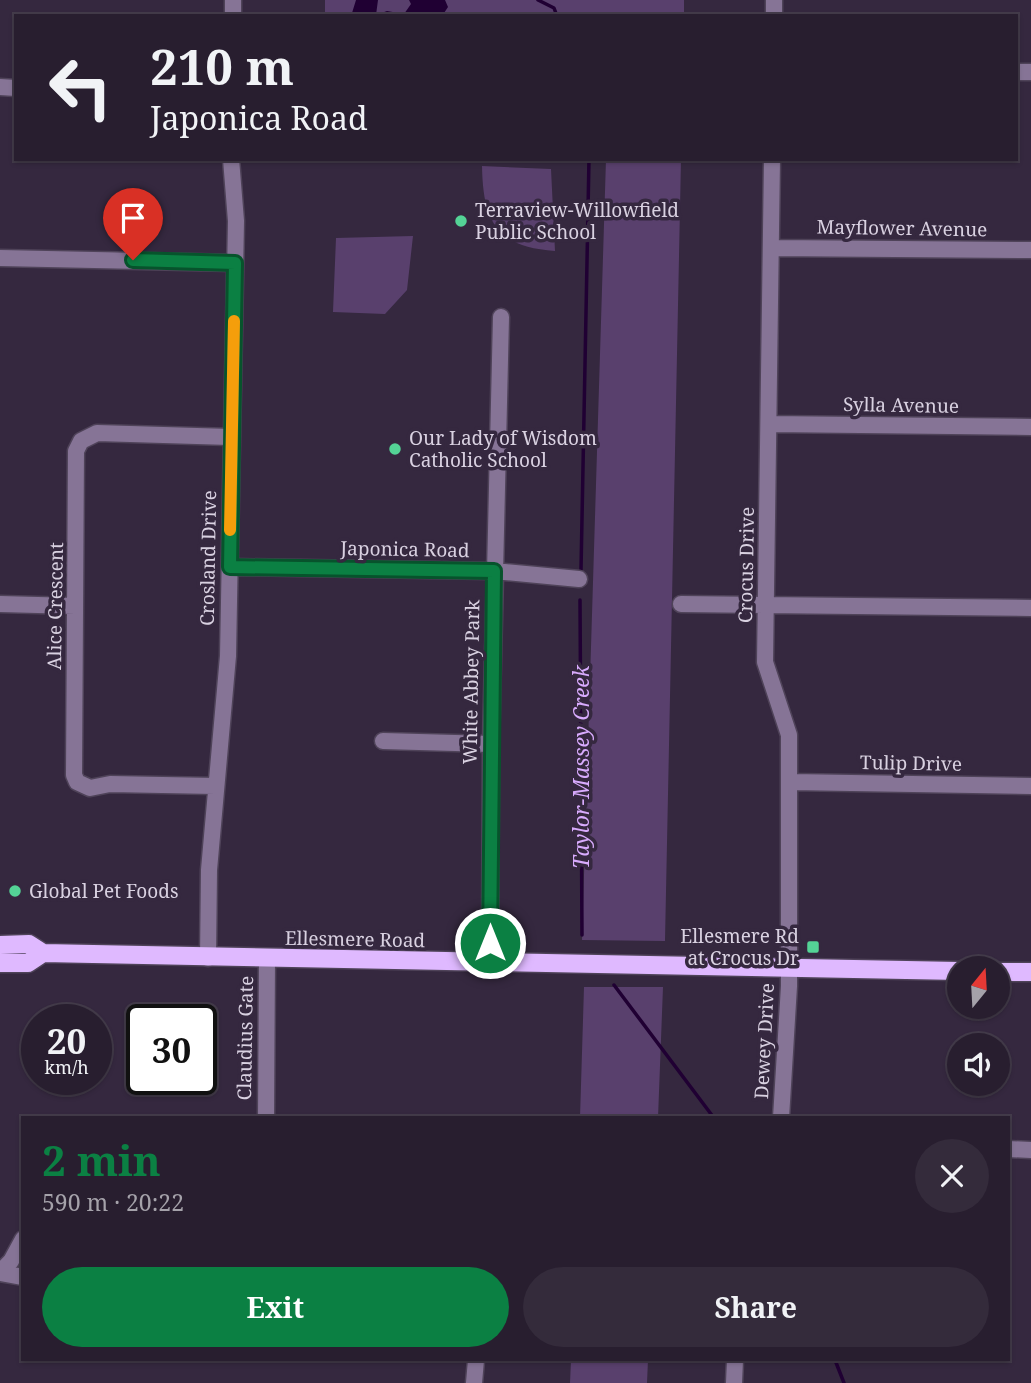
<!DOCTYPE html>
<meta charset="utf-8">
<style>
:root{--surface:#281e2f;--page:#342b3b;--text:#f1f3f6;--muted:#a5a2aa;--line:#443c4b;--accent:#0b8043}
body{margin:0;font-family:"Noto Serif",serif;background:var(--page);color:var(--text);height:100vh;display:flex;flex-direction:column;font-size:26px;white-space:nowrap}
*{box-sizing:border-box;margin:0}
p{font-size:23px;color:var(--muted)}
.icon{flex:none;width:38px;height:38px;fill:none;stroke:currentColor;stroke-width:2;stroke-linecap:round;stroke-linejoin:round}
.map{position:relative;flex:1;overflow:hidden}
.sheet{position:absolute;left:21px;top:1116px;width:989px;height:245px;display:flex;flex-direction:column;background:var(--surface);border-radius:0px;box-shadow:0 2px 5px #0004,0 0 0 2px var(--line)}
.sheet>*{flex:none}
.guide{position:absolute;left:14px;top:14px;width:1004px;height:147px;border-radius:0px;box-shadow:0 2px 5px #0004,0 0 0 2px var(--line);background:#281e2f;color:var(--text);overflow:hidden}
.needle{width:46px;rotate:18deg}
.fabs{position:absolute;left:947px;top:956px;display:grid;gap:14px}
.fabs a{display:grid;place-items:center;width:63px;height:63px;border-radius:50%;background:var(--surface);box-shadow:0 2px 5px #0004,0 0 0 2px var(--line);font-size:35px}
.speed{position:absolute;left:21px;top:1004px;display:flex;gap:14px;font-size:35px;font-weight:700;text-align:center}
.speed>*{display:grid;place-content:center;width:91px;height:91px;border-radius:50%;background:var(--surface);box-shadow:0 2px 5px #0004,0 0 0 2px var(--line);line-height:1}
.speed small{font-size:18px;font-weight:400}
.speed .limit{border:4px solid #111;border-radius:10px;background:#fff;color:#111}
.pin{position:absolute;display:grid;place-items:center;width:60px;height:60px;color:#fff;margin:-72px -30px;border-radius:50% 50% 50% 0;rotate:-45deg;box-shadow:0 0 7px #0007}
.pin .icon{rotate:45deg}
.me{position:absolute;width:77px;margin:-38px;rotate:0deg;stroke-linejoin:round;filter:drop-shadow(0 0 5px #0008)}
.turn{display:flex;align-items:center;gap:24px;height:147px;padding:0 21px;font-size:32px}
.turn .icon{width:91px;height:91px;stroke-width:2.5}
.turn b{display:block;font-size:49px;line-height:60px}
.round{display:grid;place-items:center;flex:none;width:74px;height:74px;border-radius:37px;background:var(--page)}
.headline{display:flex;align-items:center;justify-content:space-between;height:119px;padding:0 21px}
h1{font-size:42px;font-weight:700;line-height:52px;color:var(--accent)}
.action{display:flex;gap:14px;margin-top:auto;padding:14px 21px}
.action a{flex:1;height:80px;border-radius:42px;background:var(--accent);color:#fff;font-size:28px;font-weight:700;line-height:80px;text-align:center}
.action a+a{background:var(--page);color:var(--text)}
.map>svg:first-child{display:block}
.green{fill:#59406d}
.water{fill:#200033}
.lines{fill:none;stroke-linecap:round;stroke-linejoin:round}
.stream{stroke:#200033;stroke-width:3.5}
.minor-casing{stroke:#4f4359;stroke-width:19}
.major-casing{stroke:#4f4359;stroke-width:21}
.minor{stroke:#867496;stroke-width:16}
.major{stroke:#dfb9ff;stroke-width:18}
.route-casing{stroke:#07532c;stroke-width:18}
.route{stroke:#0b8043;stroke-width:12}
.slow{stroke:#f59e0b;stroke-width:12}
.poi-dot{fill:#54d396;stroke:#35283f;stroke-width:2.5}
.labels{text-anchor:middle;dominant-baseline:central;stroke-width:7;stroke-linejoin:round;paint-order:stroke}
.poi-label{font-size:19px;fill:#d9d1e1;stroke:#35283f;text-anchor:start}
.street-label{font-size:19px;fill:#d9d1e1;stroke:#35283f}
.water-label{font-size:21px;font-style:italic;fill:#d8abfd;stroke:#35283f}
</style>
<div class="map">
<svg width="1031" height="1383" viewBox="0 0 1031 1383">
<rect width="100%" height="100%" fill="#35283f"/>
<!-- green -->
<path class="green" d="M325,0H684V16H325Z
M606,159H681L665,941L582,940Z
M482,166L551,169L555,251C496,247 483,221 482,166Z
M413,236L407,290L385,314L333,312L336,238Z
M584,987H663L658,1118H580Z
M571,1360H648L647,1383H570Z"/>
<!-- water -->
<path class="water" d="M356,0H378L376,15L387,11L404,14L411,4L409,0H445L448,7L442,16H357L352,13Z"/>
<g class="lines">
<!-- stream -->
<path class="stream" d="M538,0L554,8L557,16
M581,570L589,159
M580,600L582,935
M614,985L714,1118
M835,1360L844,1383"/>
<!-- minor casing -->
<g class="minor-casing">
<path id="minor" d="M233,16V0
M774,16V0
M1017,72H1031
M0,87L16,88
M772,159L765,662L789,735V986L781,1118
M772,248L1031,250
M0,258L235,263
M770,424L1031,427
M230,567L494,571L579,579
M0,604L75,606
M681,604L1031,608
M383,741L491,744
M791,782L1031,786
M215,786L110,784L90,788L77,782L74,775L76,451L81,441L97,433L230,437
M208,958L209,870L228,656L236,221L231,159
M490,964L491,744L501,317
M266,1118L267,958
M1008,1149L1031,1150
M0,1272L11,1261L23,1239
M0,1273L23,1277
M474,1383L476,1360
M734,1383L735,1360"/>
</g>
<!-- major casing -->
<g class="major-casing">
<path id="major" d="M0,945L29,944L43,953L959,971
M0,963H28L43,953
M998,972H1031"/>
</g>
<!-- minor -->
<use href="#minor" class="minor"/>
<!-- major -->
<use href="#major" class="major"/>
</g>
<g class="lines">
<!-- route casing -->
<g class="route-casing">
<path id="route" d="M133,260L235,263L230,567L494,571L490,943"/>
</g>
<!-- route -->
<use href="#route" class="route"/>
<!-- slow -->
<path class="slow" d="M230,530L234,321"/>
</g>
<!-- markers -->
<g class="poi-dot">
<circle cx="461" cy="221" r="7"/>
<circle cx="395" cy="449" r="7"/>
<circle cx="15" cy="891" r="7"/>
<rect x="806" y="940" width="14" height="14" rx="3.5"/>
</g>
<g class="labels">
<!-- poi labels -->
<g class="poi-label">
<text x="475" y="210">Terraview-Willowfield<tspan x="475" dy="22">Public School</tspan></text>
<text x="409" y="438">Our Lady of Wisdom<tspan x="409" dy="22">Catholic School</tspan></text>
<text x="29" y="891">Global Pet Foods</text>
<text x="799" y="936" text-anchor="end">Ellesmere Rd<tspan x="799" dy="22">at Crocus Dr</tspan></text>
</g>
<!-- street labels -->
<g class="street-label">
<text transform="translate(902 228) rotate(1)">Mayflower Avenue</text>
<text transform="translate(901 405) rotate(1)">Sylla Avenue</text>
<text transform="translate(405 549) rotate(1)">Japonica Road</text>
<text transform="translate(208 558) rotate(-89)">Crosland Drive</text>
<text transform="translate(746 565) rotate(-89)">Crocus Drive</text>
<text transform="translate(55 606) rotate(-89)">Alice Crescent</text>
<text transform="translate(471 682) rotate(-89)">White Abbey Park</text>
<text transform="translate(911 763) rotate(1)">Tulip Drive</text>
<text transform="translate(355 939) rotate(1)">Ellesmere Road</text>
<text transform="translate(245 1038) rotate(-89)">Claudius Gate</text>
<text transform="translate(764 1041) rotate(-87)">Dewey Drive</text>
</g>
<!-- water labels -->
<g class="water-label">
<text transform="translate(581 767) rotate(-90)">Taylor-Massey Creek</text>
</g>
</g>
</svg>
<div class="fabs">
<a><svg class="needle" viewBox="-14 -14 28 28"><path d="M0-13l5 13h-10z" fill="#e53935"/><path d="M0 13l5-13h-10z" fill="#a5a2aa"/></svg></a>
<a><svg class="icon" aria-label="sound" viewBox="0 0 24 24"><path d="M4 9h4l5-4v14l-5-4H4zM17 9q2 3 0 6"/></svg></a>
</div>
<div class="speed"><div>20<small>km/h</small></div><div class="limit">30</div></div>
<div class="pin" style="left:133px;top:260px;background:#d93025"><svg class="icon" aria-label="arrive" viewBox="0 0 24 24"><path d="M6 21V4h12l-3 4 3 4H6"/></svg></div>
<svg class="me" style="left:490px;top:943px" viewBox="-20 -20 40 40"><circle r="17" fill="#0b8043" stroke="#fff" stroke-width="3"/><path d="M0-11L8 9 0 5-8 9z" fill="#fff"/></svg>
<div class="guide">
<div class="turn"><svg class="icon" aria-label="left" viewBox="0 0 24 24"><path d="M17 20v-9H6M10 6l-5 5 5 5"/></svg><div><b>210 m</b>Japonica Road</div></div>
</div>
<section class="sheet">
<div class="headline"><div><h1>2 min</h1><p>590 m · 20:22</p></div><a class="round"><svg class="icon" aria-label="close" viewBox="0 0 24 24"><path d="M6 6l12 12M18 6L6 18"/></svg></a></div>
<div class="action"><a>Exit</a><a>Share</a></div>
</section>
</div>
